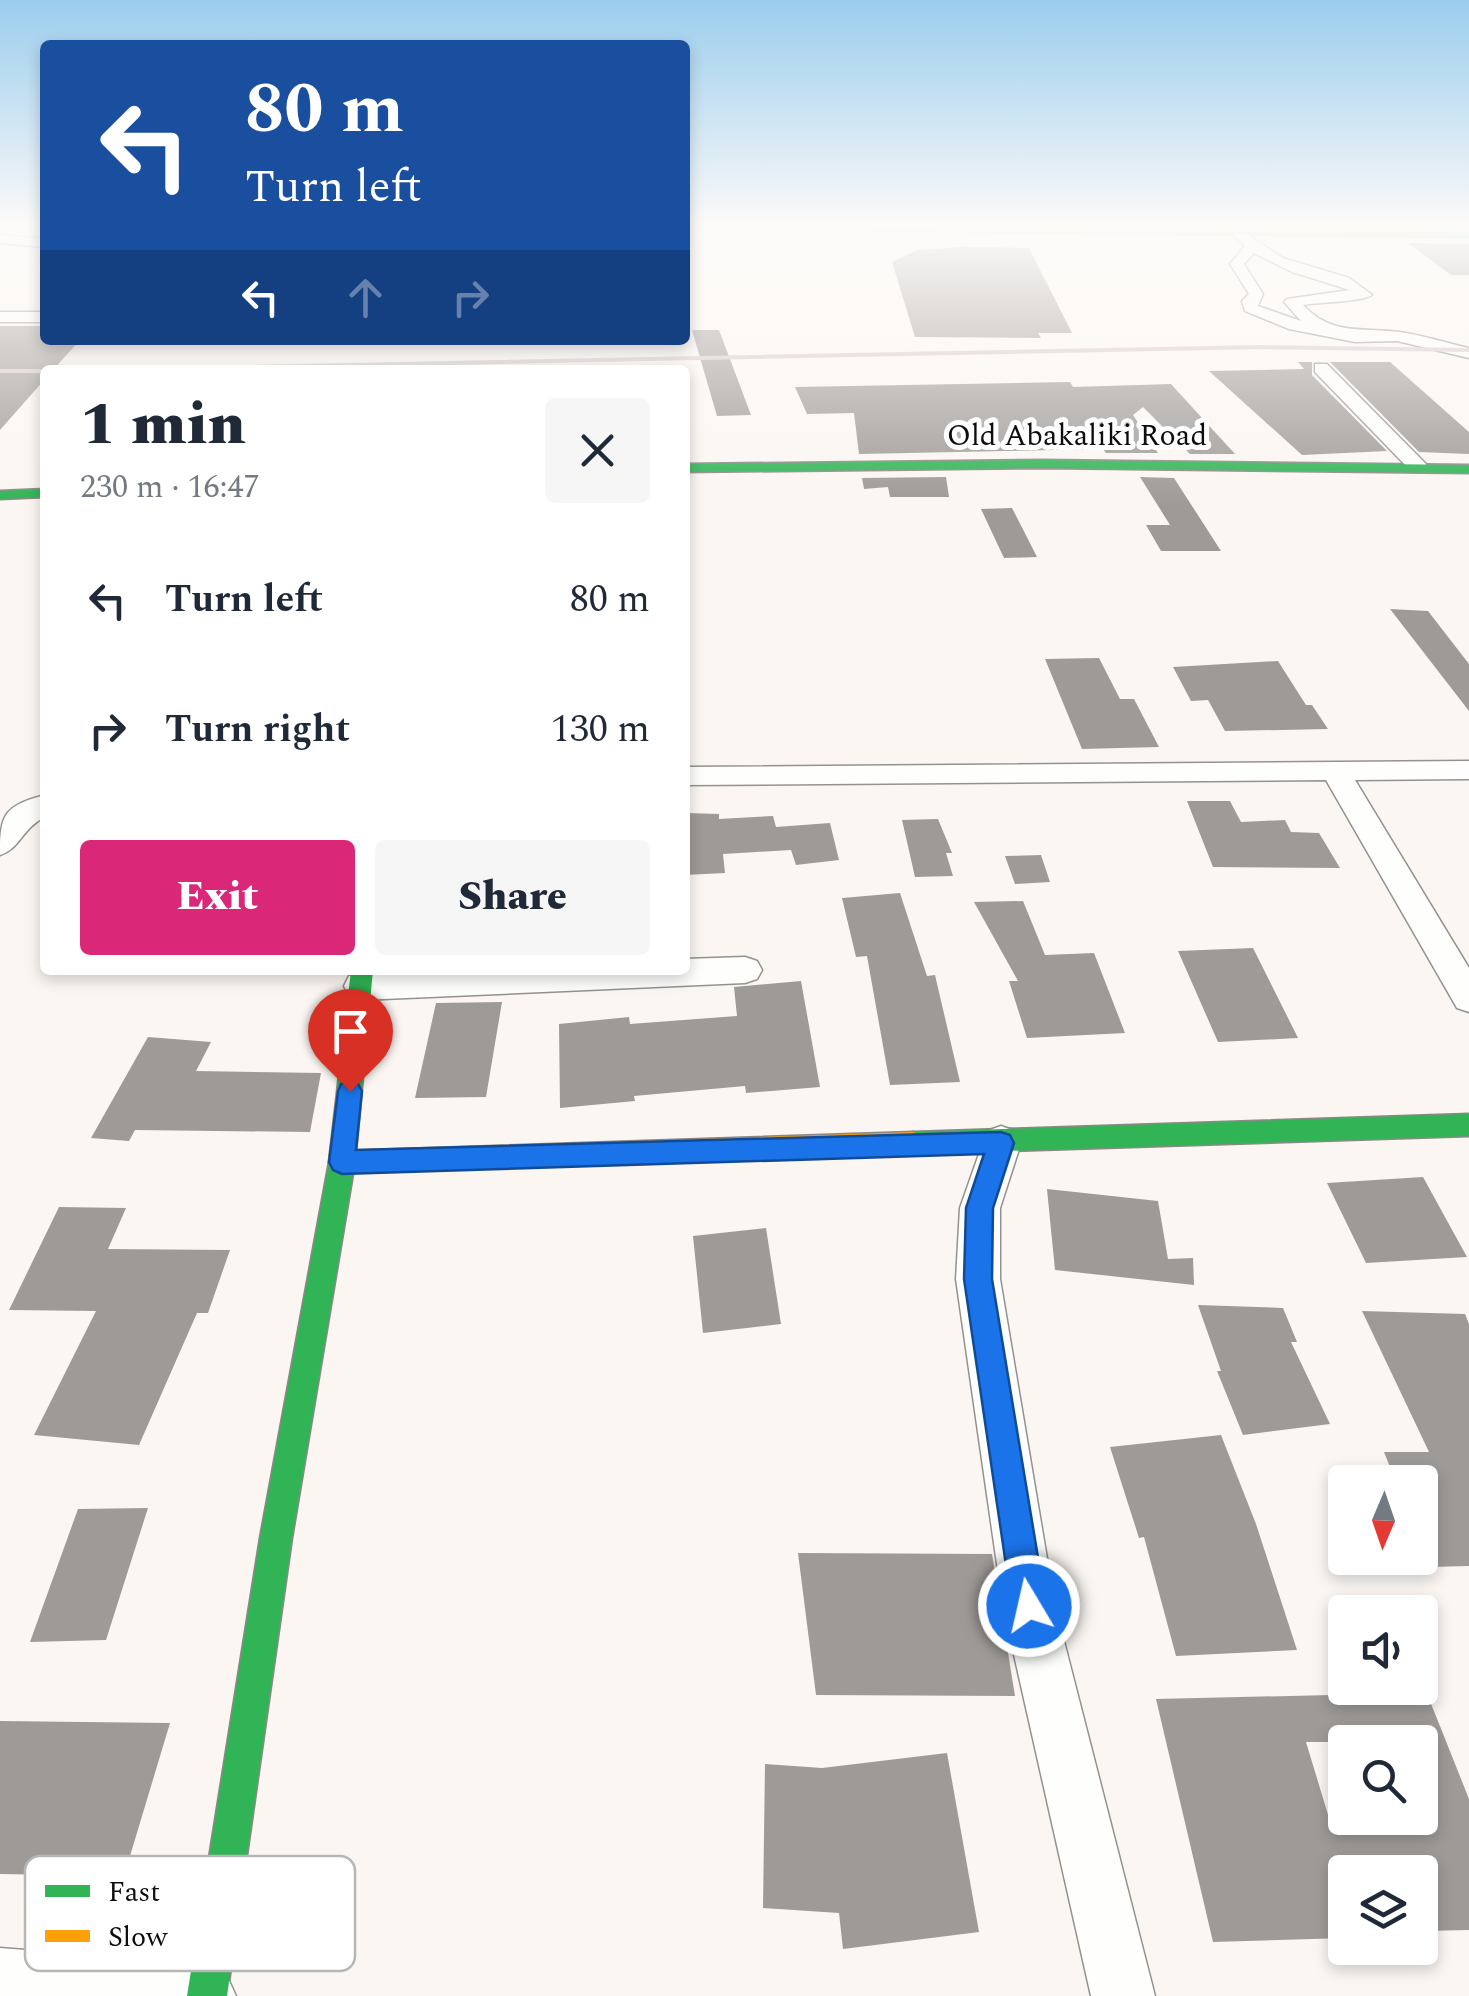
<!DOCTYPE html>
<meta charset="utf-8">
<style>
:root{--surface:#fff;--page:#f6f6f7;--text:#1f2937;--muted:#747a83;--accent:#db2777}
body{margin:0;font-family:Spectral,serif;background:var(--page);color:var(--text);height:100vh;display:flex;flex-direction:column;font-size:38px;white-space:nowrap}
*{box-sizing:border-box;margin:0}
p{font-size:32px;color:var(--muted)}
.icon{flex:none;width:55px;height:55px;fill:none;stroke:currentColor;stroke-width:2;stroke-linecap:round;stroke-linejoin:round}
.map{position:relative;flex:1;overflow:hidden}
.drawer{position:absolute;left:40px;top:365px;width:650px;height:610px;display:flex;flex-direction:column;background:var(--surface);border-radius:10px;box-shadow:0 5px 15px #0003}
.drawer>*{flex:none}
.banner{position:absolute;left:40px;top:40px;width:650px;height:305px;border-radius:10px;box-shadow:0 5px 15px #0003;background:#1a4fa0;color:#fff;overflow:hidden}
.needle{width:65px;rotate:182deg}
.fabs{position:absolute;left:1328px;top:1465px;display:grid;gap:20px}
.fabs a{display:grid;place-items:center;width:110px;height:110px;border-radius:10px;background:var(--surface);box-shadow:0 5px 15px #0003;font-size:50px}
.pin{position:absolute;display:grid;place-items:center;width:85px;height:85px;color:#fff;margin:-102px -42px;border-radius:50% 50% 50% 0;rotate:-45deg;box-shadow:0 0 10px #0007}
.pin .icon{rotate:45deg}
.me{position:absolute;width:110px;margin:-55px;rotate:351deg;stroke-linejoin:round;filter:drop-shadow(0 0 8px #0008)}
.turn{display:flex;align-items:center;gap:35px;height:210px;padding:0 40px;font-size:45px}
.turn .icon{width:130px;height:130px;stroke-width:2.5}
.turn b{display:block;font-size:70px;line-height:85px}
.lanes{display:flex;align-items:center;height:95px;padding:0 40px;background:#0003;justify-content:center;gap:50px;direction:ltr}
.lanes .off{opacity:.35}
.round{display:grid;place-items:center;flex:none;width:105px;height:105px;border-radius:10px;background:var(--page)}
.summary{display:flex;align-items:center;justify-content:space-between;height:170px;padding:0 40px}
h1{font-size:60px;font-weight:800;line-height:75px}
.cta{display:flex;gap:20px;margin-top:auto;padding:20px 40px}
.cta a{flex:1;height:115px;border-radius:10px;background:var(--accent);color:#fff;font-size:40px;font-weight:800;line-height:115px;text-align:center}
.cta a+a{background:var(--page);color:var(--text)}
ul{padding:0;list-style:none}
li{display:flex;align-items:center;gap:30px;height:130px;padding:0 40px}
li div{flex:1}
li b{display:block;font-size:38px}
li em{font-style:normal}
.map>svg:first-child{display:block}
.building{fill:#9e9a98;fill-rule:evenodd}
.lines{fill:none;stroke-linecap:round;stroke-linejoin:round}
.street-casing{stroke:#949290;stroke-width:3}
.fast-casing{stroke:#8b8987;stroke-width:3}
.slow-casing{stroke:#8b8987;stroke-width:3}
.street{fill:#fefefd;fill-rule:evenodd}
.fast{fill:#30b455;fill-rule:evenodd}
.slow{fill:#ff9f0a;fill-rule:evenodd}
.rail{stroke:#d7c5cb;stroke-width:4}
.route{fill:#1a73e8;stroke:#114b97;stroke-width:2.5}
.labels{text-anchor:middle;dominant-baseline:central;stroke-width:10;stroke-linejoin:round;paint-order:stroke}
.far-street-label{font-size:30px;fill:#0d0d0d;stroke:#fff}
.key{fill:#fff;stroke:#b6b6b6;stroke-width:2.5}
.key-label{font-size:28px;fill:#0d0d0d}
</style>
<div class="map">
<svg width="1469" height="1996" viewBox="0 0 1469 1996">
<rect width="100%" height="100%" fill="#fbf6f2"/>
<!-- building -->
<path class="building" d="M1408,243L1469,244V275H1451Z
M962,247L1029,248L1072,333H1038L1041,338L915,337L892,262L918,250Z
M0,326H45V340H80L53,370H45V379L0,430Z
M692,330H719L751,415L717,416Z
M1298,362H1312V375L1387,451L1302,455L1209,371L1304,369Z
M1330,362H1390L1469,432V454L1419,452Z
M1070,382L1073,387L1171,384L1235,454H1190L1143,407L1133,415L1158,453H1106L1103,449L859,454L854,413L807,414L795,387Z
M946,477L949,497H890L888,487L864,489L862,478Z
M1140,477L1174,478L1221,551H1161L1146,525H1170Z
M1012,508L1037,557L1004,558L981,509Z
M1390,609L1428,611L1469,664V711Z
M1099,658L1120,699H1134L1159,747L1082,749L1045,659Z
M1278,661L1306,705H1312L1328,729L1225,731L1208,700L1191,701L1173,667Z
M1187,801H1230L1241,822L1285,820L1291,832L1319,833L1340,868L1213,867Z
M685,813L719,814V819L773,816L776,827L830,823L839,860L796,865L791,850L723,854L725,873L685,875Z
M938,819L952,853H946L953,876L915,877L902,820Z
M1041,855L1050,882L1015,884L1005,856Z
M900,893L927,976L935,975L960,1082L890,1085L867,956L856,957L842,898Z
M1023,901L1045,955L1094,953L1125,1033L1027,1038L1009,981H1018L974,902Z
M1253,948L1298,1038L1218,1042L1178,951Z
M801,981L820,1087L746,1093L745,1086L634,1096L635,1101L560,1108L559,1024L629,1017L630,1024L737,1016L734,987Z
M502,1002L486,1097L415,1098L436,1003Z
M148,1037L211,1042L196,1071L321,1073L310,1132L135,1130L129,1141L91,1138Z
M1423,1177L1467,1257L1366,1263L1327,1183Z
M1047,1189L1158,1201L1168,1259L1193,1258L1194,1285L1055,1270Z
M59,1207L126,1208L108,1249L230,1250L208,1313H197L139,1445L34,1435L96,1311L9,1310Z
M766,1228L781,1324L703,1333L693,1236Z
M1198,1305L1283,1308L1297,1342H1291L1330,1424L1243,1435L1217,1371H1221Z
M1362,1311L1465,1314L1469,1324V1566L1429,1567L1420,1544V1482H1396L1384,1452H1429Z
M1221,1435L1256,1524L1297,1650L1176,1656L1144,1537L1139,1538L1110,1447Z
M148,1508L106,1640L30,1642L78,1509Z
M798,1553L992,1554L1015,1696L816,1695Z
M1420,1676L1469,1799V1930L1420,1931V1872H1345V1938L1213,1942L1156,1699L1331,1695L1328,1688H1420ZM1306,1742H1420V1818H1329Z
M0,1721L170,1723L124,1876L0,1874Z
M947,1753L979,1932L843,1949L839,1913L763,1908L765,1764L822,1768Z"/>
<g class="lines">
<!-- street casing -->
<g class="street-casing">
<path id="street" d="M1237,228L1283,258L1349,278L1372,295C1361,302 1321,302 1303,305C1332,336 1360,327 1399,332C1422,335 1446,343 1469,348V358L1397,341L1355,342L1289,329L1245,311L1242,301L1249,294L1230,264L1245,246L1230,232ZM1254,253L1292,272L1350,290L1287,299L1284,302L1301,321L1258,306L1263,294L1244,264Z
M0,235L45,239V247L0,243Z
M0,312H45V322H0Z
M1315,364H1327L1426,464V472H1412L1315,372Z
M1469,761V779L1355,780L1469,968V1012L1457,1008L1326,780L685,785V767Z
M45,795V817C22,828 20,849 0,855C0,814 4,806 45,795Z
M745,957L757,961L762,970L757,979L745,983L361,1000L349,996L344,986L349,976L361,972L685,970V959Z
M1001,1126L1015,1131L1021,1143L1000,1208V1279L1055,1606L1155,1996H1091L1003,1606L956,1279L960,1208L987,1131Z
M0,1948L204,1964L226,1974L236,1996H0Z"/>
</g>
<!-- fast casing -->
<g class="fast-casing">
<path id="fast" d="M761,226L1469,231V237L765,229Z
M1044,460L1469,465V473L1044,468L685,472V464Z
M45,489V497L0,499V491Z
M351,970H373L355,1162L292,1538L227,1996H187L260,1538L329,1162Z
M1469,1114V1136L913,1154L904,1151L900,1143L904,1135L913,1132Z"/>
</g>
<!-- slow casing -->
<g class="slow-casing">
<path id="slow" d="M913,1132L922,1135L926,1143L922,1151L913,1154L342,1173L333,1170L329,1162L333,1154L342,1151Z"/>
</g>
<!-- street -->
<use href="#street" class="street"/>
<!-- fast -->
<use href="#fast" class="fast"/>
<!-- slow -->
<use href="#slow" class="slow"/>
<!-- rail -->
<path class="rail" d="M96,370L1261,347L1469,350
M0,371H45"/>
</g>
<!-- sky -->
<linearGradient id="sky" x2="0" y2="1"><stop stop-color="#9bcded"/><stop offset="0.45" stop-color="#fdfbf9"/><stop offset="1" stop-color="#fdfbf9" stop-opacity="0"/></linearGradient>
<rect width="1469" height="505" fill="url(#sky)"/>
<!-- route -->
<path class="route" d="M350,1081L358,1084L362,1091L356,1150L1001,1132L1010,1135L1014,1143L993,1208L992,1279L1046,1606L1041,1618L1029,1623L1017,1618L1012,1606L964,1279L966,1208L984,1154L342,1174L333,1170L329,1162L338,1091L341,1084Z"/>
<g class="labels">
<!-- far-street labels -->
<g class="far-street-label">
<text x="1077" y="436">Old Abakaliki Road</text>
</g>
</g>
<!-- legend -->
<rect x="25" y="1856" width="330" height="115" rx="15" class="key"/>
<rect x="45" y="1885" width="45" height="12" fill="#30b455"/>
<rect x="45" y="1930" width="45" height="12" fill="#ff9f0a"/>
<g class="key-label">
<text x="108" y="1901">Fast</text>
<text x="108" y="1946">Slow</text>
</g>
</svg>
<div class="fabs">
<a><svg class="needle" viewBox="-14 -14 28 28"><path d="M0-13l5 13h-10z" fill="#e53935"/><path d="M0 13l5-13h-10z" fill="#747a83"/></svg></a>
<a><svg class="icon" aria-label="sound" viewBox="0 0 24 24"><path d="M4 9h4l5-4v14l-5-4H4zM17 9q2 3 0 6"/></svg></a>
<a><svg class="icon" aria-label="search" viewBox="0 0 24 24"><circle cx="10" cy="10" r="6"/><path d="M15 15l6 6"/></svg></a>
<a><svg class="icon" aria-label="layers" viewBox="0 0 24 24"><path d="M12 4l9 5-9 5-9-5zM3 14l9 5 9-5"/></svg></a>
</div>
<div class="pin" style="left:350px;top:1091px;background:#d93025"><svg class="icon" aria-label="arrive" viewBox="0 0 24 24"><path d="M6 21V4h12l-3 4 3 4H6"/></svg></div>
<svg class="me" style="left:1029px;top:1606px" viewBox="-20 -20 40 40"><circle r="17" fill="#1a73e8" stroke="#fff" stroke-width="3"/><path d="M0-11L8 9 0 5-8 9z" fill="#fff"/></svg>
<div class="banner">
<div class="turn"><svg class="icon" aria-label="left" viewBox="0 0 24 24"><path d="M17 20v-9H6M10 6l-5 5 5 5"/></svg><div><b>80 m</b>Turn left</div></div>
<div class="lanes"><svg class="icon" aria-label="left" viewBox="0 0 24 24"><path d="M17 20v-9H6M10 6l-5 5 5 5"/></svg><svg class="icon off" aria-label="ahead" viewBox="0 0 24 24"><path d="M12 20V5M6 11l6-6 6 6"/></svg><svg class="icon off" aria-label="right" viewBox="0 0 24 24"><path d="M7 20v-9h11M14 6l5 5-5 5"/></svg></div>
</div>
<section class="drawer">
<div class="summary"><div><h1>1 min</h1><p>230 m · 16:47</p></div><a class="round"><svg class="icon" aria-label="close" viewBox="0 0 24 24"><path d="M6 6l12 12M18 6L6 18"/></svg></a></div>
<ul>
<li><svg class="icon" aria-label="left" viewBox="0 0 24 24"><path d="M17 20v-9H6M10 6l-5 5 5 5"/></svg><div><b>Turn left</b></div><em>80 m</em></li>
<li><svg class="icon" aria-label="right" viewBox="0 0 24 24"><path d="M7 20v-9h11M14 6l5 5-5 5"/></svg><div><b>Turn right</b></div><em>130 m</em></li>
</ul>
<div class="cta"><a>Exit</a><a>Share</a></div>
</section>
</div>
